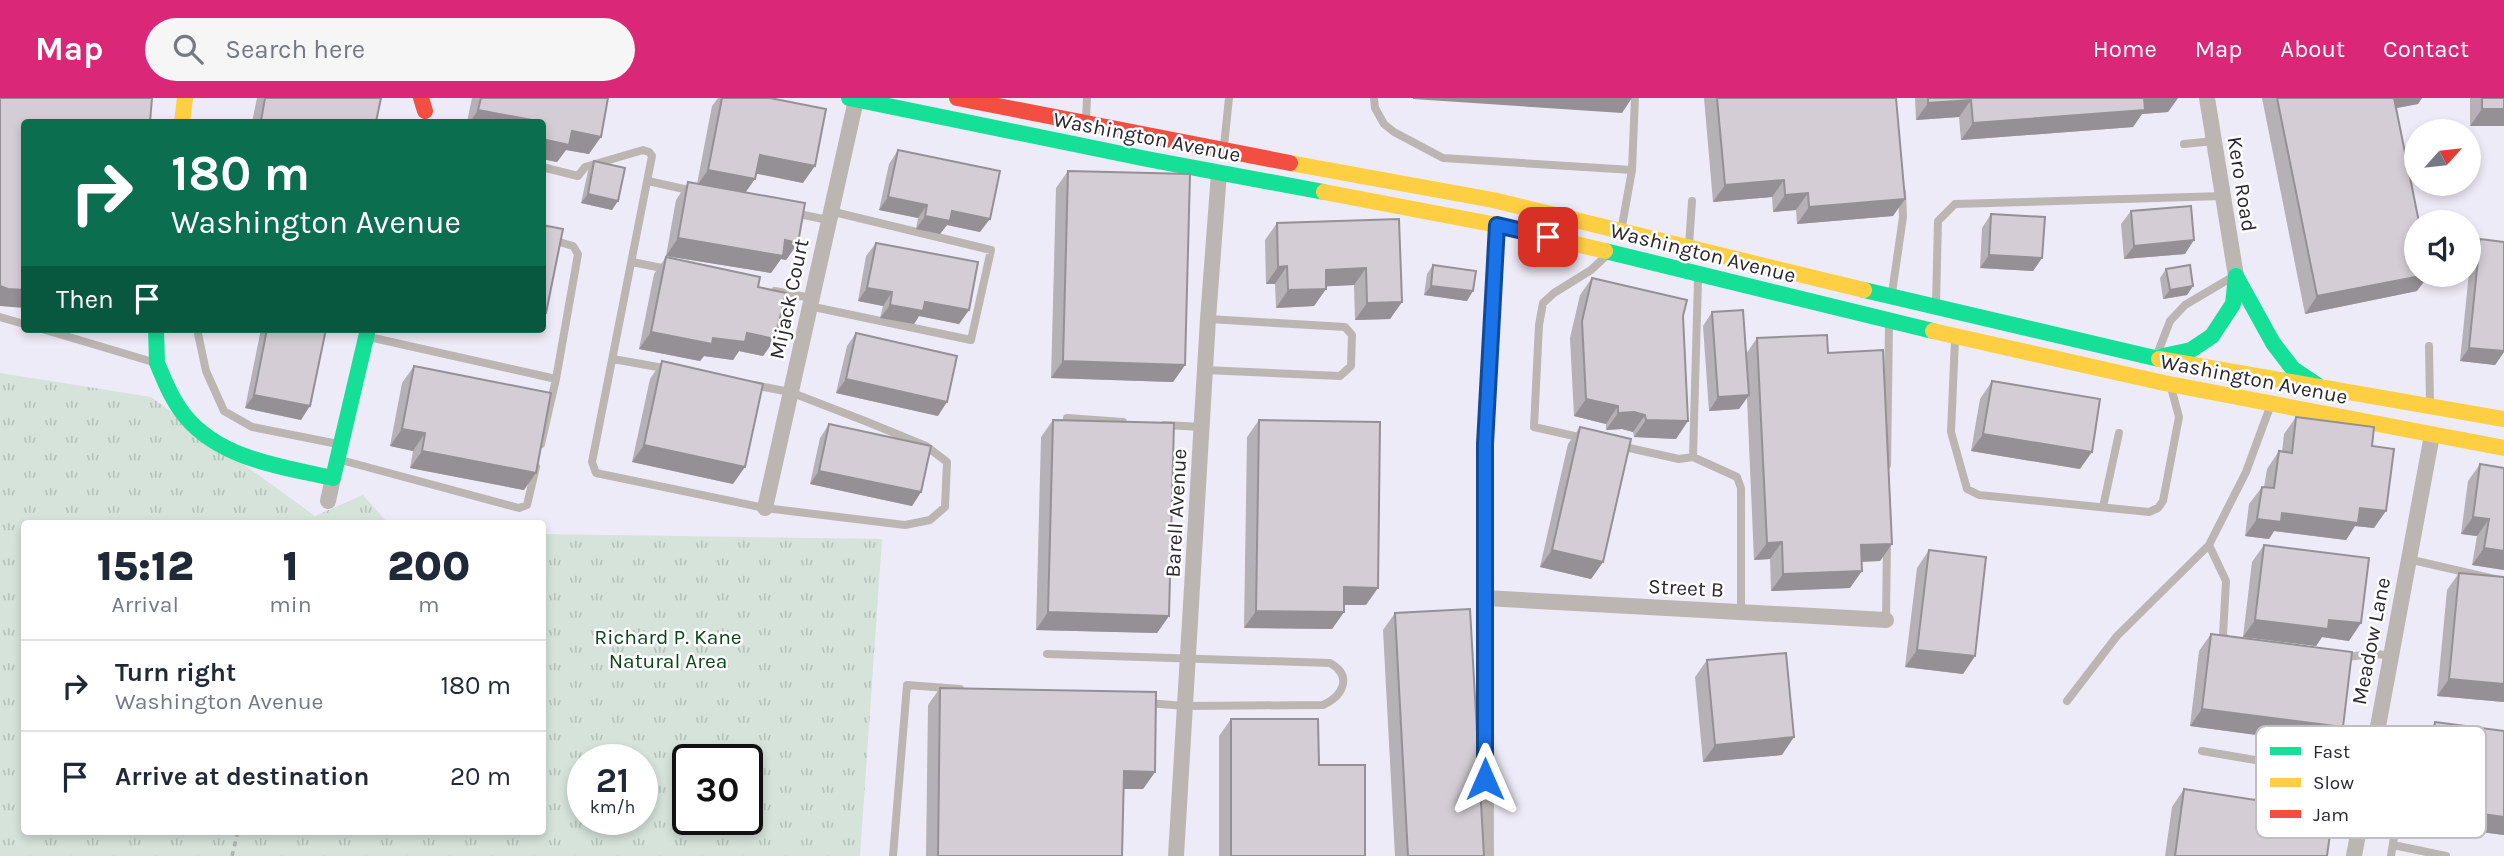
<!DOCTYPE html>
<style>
:root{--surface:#fff;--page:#f6f6f7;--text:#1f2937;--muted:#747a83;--line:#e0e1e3;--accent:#db2777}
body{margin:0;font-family:Karla,sans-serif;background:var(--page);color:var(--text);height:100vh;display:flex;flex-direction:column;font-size:26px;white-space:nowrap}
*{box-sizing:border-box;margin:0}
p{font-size:23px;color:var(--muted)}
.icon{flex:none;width:38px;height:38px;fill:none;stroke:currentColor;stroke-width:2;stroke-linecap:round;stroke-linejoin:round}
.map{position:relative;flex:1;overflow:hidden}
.sheet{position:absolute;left:21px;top:422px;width:525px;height:315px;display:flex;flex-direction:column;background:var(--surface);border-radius:7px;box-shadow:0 4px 10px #0003}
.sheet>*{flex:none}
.hud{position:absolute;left:21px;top:21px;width:525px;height:214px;border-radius:7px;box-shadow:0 4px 10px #0003;background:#0b6e4f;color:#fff;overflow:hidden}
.needle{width:46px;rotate:63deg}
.tools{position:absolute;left:2404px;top:21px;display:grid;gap:14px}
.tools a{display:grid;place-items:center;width:77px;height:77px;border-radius:50%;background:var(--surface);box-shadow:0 4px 10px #0003;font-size:35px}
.speed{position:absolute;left:567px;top:646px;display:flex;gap:14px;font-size:35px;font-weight:700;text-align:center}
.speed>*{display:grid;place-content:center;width:91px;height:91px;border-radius:50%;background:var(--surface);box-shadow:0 4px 10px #0003;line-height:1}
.speed small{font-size:18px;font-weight:400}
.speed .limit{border:4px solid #111;border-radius:10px;background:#fff;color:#111}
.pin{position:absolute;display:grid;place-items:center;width:60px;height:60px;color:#fff;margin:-30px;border-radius:14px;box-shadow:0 4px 10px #0006}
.me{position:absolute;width:77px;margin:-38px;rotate:0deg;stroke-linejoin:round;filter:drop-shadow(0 0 5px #0008)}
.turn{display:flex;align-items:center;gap:24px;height:147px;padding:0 35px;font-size:32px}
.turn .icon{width:91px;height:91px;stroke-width:2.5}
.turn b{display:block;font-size:49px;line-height:60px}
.then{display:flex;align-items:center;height:66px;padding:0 35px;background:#0003;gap:14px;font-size:26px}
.eta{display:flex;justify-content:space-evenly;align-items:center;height:119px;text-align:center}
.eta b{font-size:42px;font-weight:800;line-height:49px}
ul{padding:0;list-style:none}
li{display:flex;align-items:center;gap:21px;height:91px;padding:0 35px;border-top:2px solid var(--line)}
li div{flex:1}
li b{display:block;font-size:26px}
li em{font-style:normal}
header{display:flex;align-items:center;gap:42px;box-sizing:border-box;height:98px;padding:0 35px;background:var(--accent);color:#fff}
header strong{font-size:33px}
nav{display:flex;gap:38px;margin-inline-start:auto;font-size:24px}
.search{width:490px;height:63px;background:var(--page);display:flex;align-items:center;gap:18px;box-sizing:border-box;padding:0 24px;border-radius:38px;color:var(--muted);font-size:26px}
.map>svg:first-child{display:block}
.park{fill:url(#park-tufts);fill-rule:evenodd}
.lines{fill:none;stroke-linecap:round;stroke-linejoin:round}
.path{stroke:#b5b1b3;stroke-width:3.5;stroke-dasharray:5 5;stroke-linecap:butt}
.lane{stroke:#bcb6b3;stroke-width:8}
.street{stroke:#bcb6b3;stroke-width:16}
.fast{stroke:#16e098;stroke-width:16}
.slow{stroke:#ffcf43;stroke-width:16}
.jam{stroke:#f24e42;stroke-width:16}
.wall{fill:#b6b0b7}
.shaded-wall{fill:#949095}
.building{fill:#d4cdd5;stroke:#949095;stroke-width:2}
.route-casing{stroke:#114b97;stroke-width:18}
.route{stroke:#1a73e8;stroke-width:12}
.labels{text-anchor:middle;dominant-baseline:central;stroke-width:5;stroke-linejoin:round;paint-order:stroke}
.street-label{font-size:21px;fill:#29262f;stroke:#fff}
.park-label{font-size:21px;fill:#0a4517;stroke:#fff}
.key{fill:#fff;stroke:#bfbec1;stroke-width:2}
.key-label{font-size:19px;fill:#29262f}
</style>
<header>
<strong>Map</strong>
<div class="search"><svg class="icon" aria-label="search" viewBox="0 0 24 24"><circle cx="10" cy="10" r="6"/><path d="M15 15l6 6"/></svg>Search here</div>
<nav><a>Home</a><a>Map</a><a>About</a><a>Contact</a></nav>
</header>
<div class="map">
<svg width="2504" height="758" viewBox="0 0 2504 758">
<defs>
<pattern id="park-tufts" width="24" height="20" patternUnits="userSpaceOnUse" patternTransform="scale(1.75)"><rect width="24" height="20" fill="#d5e3da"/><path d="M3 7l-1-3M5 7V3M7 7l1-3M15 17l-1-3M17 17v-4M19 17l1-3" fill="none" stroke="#b7c3bb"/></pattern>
</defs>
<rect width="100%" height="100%" fill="#eeebf8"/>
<!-- park -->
<path class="park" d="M0,275L151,299L315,418L363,397L388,425H24V733H542L543,436L882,441L860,758H0ZM583,662H642V721H583ZM688,662H747V721H688Z"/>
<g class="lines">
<!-- path -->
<path class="path" d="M232,758L238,733"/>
<!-- lane -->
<path class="lane" d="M1374,0L1375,10L1384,26L1394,34L1443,60L1632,72L1622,128
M1086,22L1087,0
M2184,46L2214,43
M1224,48L1229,0
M542,69L578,78L585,69L643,52L649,54L652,58L592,364L596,375L765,410L905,427L930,422L945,409L947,364L926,348L865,323L790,294L754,287
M1632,72L1635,0
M648,83L693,93
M794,115L828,122
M1689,147L1692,103
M632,164L667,171
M775,193L811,200
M1892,195L1903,119L1902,94
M1936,206L1938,123L1955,106L2223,98
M809,208L971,242L991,152L830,113
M0,219L24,226
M42,231L153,264
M197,231L206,273L224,313L252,329L338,346
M369,239L556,281
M1955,242L1951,334L1967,391L1979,397L2149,414L2158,410L2163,403L2179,319L2172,293
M2429,248L2430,306
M2158,254L2170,223L2185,207L2229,181
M613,261L669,271
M1205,272L1340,278L1351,268L1352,237L1345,229L1208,221
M1067,320L1123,324
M1164,327L1202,329
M1583,340L1534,329L1539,227L1543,205L1554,195L1591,172L1606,158
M541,346L556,281L578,156L573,148L542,139
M1620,348L1679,361L1693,359L1698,182
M1693,359L1737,379L1741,390V514
M341,362L519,410L527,407L536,369
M1887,367L1889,226
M2103,409L2119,335
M2408,461L2504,483
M1886,522L1887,443
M2228,543L2223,537L2226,483L2209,447L2246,374L2270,309
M1047,556L1330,565C1353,578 1343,598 1323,607L1185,608L1147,605
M2341,560L2370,556L2390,557
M2067,603L2117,538L2209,447
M2202,653L2367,681
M2364,701L2399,708L2391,758
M2393,747L2446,758
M893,758L907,587L960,591"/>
<!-- street -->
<path class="street" d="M2207,0L2236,178
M328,403L333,380
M765,410L856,2
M1485,500L1886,522
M1176,758L1208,221L1219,75
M1486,758L1485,346L1497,127
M2354,758L2432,337"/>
<!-- fast -->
<path class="fast" d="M849,0L1147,61L1324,94
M1605,153L1933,233
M2236,178L2273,245L2293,271L2317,287
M1864,192L2159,261
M156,231L157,265
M2163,258L2191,252L2212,238L2233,206L2236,178
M157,265C165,284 172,302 185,318C220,361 282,369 333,380L368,231"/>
<!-- slow -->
<path class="slow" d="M182,24L185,0
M1290,65L1493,102L1864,192
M1324,94L1497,127L1605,153
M1933,233L2164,285L2504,350
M2159,261L2504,321"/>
<!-- jam -->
<path class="jam" d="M421,0L425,13
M957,0L1290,65"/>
</g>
<!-- wall -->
<path class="wall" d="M257,0H381L376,24H252Z
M472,0H608L589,56L566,52L557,64L542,61V24H467Z
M718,0H770L803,85L756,75L745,94L798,145L786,162L781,161L771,175L666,158L676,102L688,84L697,86L712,8Z
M1704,0H1896L1893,118L1797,126L1796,112L1773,114L1772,99L1713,104Z
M1915,0H2178L2168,14L2142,16L2133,29L1961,42L1959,19L1916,22Z
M2262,0H2422L2418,6L2396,10L2417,193L2305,216Z
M2470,0H2504L2470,28Z
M898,52L980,134L947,127L940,136L916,131L918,120L879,112L889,66Z
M594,63L612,112L581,105L588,73Z
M1068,73L1185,267L1173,284L1051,280L1056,90Z
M2131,113L2185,156L2124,161L2121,126Z
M1991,116L2042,160L2033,173L1980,170L1982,130Z
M1399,121L1402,204L1390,221L1355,222L1354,187L1326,188V191L1314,208L1276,210L1275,186H1266L1265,142L1277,125Z
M2480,141L2504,254L2495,267L2460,263L2471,155Z
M876,145L969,212L959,226L919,218L914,226L880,220L883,208L858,203L866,158Z
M666,159L758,189L775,241L763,258L739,253L733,262L704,258L700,263L639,251L654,176Z
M1433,167L1467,203L1424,197L1427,176Z
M2166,171L2193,188L2187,197L2163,201L2160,180Z
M1592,180L1683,218L1676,341L1634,339L1633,334L1622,331L1606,332V326L1574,318L1570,240L1580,197Z
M1712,214L1746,256L1757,240L1828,255L1892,446L1880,463L1862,464L1850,490L1771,493L1770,461L1754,462L1747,300L1739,311L1709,313L1703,228Z
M261,231H326L301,322L245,310Z
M856,235L938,318L836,295L847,248Z
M662,263L733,386L632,364L650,281Z
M414,268L524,392L410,370L413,353L390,348L402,285Z
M1992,283L2080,371L1971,353L1980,301Z
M2296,319L2372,348L2374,430L2355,428L2346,442L2274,433L2269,441L2245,438L2249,406L2262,389H2264L2267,371L2279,353L2282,354L2284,336Z
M1053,322L1169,518L1157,535L1036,532L1041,339Z
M1259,322L1366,507H1344V514L1332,531L1244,530L1247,339Z
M829,326L921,394L912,408L810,386L820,340Z
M1580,329L1603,464L1591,481L1540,469L1568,346Z
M2480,366L2504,370V472L2472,467L2477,438L2461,436L2468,383Z
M2264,447L2349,543L2322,539L2316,548L2243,539L2252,464Z
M1929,452L1975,558L1963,576L1905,569L1917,470Z
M2459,475L2504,479V604L2437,598L2447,492Z
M1395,515L1484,758H1395L1383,532Z
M2211,536L2343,629L2331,647L2190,628L2199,553Z
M1707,562L1782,657L1703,664L1695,579Z
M940,590L1155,674L1143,691H1123L1122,758H926L928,607Z
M1231,621L1319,667L1365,758H1219V638Z
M2435,624L2504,633V737L2413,725L2423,641Z
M2184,691L2327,758H2165L2172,709Z"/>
<!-- shaded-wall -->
<path class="shaded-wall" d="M1413,0H1632L1622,15L1413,1Z
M2144,0H2178L2168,14L2142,16L2133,29L1961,42L1973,25Z
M2390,0H2422L2418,6L2381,13Z
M1971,2L1959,19L1916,22L1928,5Z
M2482,11H2504V28H2470Z
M478,12L538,24H470Z
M572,33L601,39L589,56L566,52L557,64L542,61V41Z
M760,57L815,68L803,85L748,74Z
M708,72L755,81L743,98L696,89Z
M1784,82L1772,99L1713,104L1725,87Z
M1808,95L1796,112L1773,114L1785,97Z
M588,96L618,103L612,112L581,105Z
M888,99L927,107L918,120L879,112Z
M1905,101L1893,118L1797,126L1809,109Z
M952,113L990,121L980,134L947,127L940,136L916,131L925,118Z
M678,140L785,142L798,145L786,162L781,161L771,175L666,158Z
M2194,142L2185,156L2124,161L2134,148Z
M1989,157L2042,160L2033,173L1980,170Z
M1287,168L1275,186H1266L1278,169Z
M1366,170L1354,187L1314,189L1326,172Z
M2426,177H2429L2417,193L2305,216L2317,198Z
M0,188L24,192V210L0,208Z
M1431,188L1473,193L1467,203L1424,197Z
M2193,188L2187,197L2163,201L2170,192Z
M867,190L892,194L883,208L858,203Z
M1326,191L1314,208L1276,210L1288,192Z
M925,204L969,212L959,226L919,218L914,226L880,220L890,207Z
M1402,204L1390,221L1355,222L1367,205Z
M651,234L747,235L775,241L763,258L739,253L733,262L704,258L700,263L639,251Z
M2469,250L2504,254L2495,267L2460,263Z
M1063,263L1185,267L1173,284L1051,280Z
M846,281L947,304L938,318L836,295Z
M254,297L310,308L301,322L245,310Z
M1749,297L1739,311L1709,313L1718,299Z
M1586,301L1618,308L1606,326L1574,318Z
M1634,314L1645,317L1633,334L1622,331L1606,332L1618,315Z
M1646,322L1688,323L1676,341L1634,339Z
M402,331L425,335L413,353L390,348Z
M1983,336L2092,354L2080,371L1971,353Z
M644,347L745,369L733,386L632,364Z
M422,353L536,375L524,392L410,370Z
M819,373L921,394L912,408L810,386Z
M2360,410L2386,413L2374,430L2355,428L2346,442L2274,433L2269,441L2245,438L2257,421L2282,415Z
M2473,419L2489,421L2477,438L2461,436Z
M1782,444L1770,461L1754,462L1767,445Z
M1892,446L1880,463L1849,464L1861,447Z
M2484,450L2504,453V472L2472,467Z
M1552,452L1603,464L1591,481L1540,469Z
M1862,473L1850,490L1771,493L1783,476Z
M1344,489L1378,490L1366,507H1332Z
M1256,513L1344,514L1332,531L1244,530Z
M1048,514L1169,518L1157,535L1036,532Z
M2255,522H2329L2361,525L2349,543L2322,539L2316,548L2243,539Z
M1917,552L1975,558L1963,576L1905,569Z
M2449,581L2504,586V604L2437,598Z
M2202,611L2343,629L2331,647L2190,628Z
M1794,639L1782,657L1703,664L1715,647Z
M1124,673L1155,674L1143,691H1112Z
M2425,708L2504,719V737L2413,725Z"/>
<!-- building -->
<path class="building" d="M0,0H152L150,24H24V192L8,191L0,188Z
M265,0H381L376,24H269L261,23Z
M481,0H608L601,39L572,33L569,47L542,41L544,26L542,24L478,12Z
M722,0H770L826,11L815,68L760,57L755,81L708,72Z
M1717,0H1896L1905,101L1809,109L1808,95L1785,97L1784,82L1725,87Z
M1928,0H2144L2145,12L1973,25L1971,2L1928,5Z
M2277,0H2394L2419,124H2417V177H2426L2317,198Z
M2482,0H2504V11H2482Z
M898,52L1000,73L990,121L952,113L950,123L925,118L927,107L888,99Z
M594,63L625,70L618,103L588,96Z
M1068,73L1190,76L1185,267L1063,263Z
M688,84L805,105L798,145L785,142L783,158L678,140Z
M2191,108L2194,142L2134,148L2131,113Z
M1991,116L2045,119L2042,160L1989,157Z
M1399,121L1402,204L1367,205L1366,170L1326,172V191L1288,192L1287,168L1278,169L1277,125Z
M542,127L563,131L546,215H542Z
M2480,141L2504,144V253L2469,250Z
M876,145L978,164L969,212L925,204L923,213L890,207L892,194L867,190Z
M666,159L760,179L758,189L786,195L775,241L747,235L745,244L713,240L712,246L651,234Z
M1433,167L1476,173L1473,193L1431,188Z
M2190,167L2193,188L2170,192L2166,171Z
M1592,180L1687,202L1683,218L1688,323L1646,322L1645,317L1634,314L1618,315V308L1586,301L1582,223Z
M1743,212L1749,297L1718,299L1712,214Z
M267,231H326L310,308L254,297Z
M856,235L957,258L947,304L846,281Z
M1827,237L1828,255L1883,252L1892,446L1861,447L1862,473L1783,476L1782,444L1767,445L1757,240Z
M662,263L763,286L745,369L644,347Z
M414,268L551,295L536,375L422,353L425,335L402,331Z
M1992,283L2100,301L2092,354L1983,336Z
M2296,319L2374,329L2372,348L2394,351L2386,413L2360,410L2358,425L2282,415L2281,424L2257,421L2262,389L2274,390L2279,353L2292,355Z
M1053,322L1174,325L1169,518L1048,514Z
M1259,322L1380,324L1378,490L1344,489V514L1256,513Z
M829,326L931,348L921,394L819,373Z
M1580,329L1631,341L1603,464L1552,452Z
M2480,366L2504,370V453L2484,450L2489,421L2473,419Z
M2264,447L2369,460L2361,525L2329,522L2328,531L2255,522Z
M1929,452L1986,459L1975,558L1917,552Z
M2459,475L2504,479V586L2449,581Z
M1470,511L1484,758H1408L1395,515Z
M2211,536L2352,554L2343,629L2202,611Z
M1786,555L1794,639L1715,647L1707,562Z
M940,590L1156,594L1155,674L1124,673L1122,758H938Z
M1231,621H1318L1319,667H1365V758H1231Z
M2435,624L2504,633V719L2425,708Z
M2184,691L2333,714L2327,758H2175Z"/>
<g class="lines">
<!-- route casing -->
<g class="route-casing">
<path id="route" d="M1485,681V346L1497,127L1548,139"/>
</g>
<!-- route -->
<use href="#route" class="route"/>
</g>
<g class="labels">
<!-- street labels -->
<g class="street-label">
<text transform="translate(1147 39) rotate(11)">Washington Avenue</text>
<text transform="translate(2242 86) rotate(81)">Kero Road</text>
<text transform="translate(1703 155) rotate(14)">Washington Avenue</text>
<text transform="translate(789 201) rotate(-78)">Mijack Court</text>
<text transform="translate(2254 281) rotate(11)">Washington Avenue</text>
<text transform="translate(1176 415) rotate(-87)">Barell Avenue</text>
<text transform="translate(1686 490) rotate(3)">Street B</text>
<text transform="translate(2371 543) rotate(-79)">Meadow Lane</text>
</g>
<!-- park labels -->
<g class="park-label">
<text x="668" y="539">Richard P. Kane<tspan x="668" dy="24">Natural Area</tspan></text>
</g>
</g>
<!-- legend -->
<rect x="2256" y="628" width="230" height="112" rx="10" class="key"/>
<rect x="2270" y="649" width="31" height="8" fill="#16e098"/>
<rect x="2270" y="680" width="31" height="9" fill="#ffcf43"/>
<rect x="2270" y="712" width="31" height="8" fill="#f24e42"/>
<g class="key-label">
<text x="2313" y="660">Fast</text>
<text x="2313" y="691">Slow</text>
<text x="2313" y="723">Jam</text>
</g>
</svg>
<div class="tools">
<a><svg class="needle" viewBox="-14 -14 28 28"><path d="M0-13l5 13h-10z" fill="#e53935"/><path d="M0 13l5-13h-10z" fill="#747a83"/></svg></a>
<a><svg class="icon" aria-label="sound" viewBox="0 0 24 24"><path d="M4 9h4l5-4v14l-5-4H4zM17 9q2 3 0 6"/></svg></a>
</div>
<div class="speed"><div>21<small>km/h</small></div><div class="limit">30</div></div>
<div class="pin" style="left:1548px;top:139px;background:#d93025"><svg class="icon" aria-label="arrive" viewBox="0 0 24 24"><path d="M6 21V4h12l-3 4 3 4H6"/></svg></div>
<svg class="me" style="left:1485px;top:681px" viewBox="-20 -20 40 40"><path d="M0-17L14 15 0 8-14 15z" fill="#1a73e8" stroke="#fff" stroke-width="4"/></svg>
<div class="hud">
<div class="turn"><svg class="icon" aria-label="right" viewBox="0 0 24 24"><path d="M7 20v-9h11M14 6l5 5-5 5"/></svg><div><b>180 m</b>Washington Avenue</div></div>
<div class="then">Then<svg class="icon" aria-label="arrive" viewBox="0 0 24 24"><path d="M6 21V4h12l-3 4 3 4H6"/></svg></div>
</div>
<section class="sheet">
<div class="eta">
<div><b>15:12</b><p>Arrival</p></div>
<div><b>1</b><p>min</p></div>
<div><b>200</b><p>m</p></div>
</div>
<ul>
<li><svg class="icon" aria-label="right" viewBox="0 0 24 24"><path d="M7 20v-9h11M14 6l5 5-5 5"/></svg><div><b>Turn right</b><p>Washington Avenue</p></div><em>180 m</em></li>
<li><svg class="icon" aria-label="arrive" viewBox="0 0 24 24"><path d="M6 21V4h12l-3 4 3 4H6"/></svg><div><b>Arrive at destination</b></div><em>20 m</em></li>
</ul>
</section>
</div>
